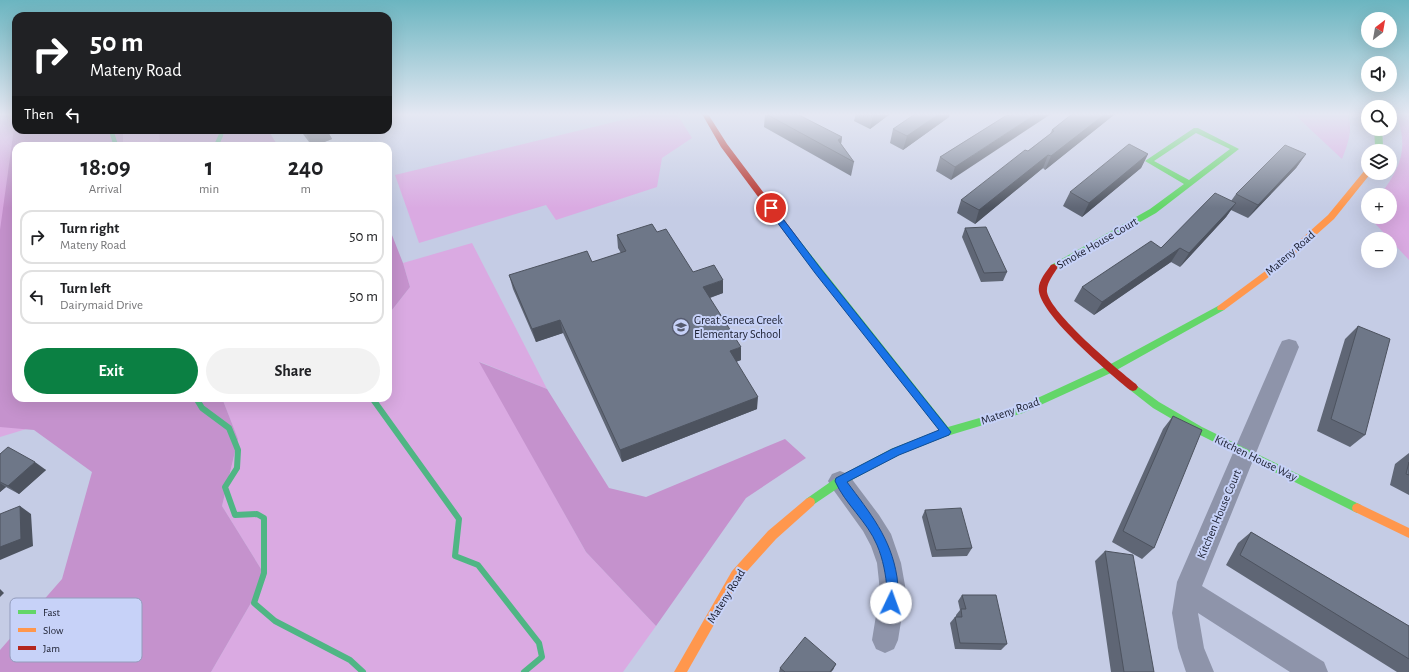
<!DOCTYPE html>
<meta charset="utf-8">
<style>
:root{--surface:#fff;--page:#f2f2f2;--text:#202124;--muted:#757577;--line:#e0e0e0;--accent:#0b8043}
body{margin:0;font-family:"Alegreya Sans",sans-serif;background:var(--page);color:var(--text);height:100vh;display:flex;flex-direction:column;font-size:15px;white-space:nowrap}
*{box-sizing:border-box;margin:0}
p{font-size:13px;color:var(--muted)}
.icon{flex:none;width:22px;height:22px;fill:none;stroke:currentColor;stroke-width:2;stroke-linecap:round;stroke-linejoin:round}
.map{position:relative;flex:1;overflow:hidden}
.details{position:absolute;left:12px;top:142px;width:380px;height:260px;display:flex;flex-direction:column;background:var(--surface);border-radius:12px;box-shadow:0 4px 16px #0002}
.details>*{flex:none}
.hud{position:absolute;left:12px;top:12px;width:380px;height:122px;border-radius:12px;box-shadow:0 4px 16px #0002;background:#202124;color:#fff;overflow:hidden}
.needle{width:26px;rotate:31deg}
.fabs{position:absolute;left:1361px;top:12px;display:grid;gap:8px}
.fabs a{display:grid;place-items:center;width:36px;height:36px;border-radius:50%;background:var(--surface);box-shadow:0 4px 16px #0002;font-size:20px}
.pin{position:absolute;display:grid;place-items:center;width:34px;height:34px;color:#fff;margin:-17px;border:2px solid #fff;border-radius:50%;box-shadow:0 1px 4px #0007}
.me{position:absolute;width:44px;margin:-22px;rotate:3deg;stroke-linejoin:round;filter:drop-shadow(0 0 3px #0008)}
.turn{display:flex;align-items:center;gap:14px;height:84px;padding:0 12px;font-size:18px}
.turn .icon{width:52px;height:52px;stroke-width:2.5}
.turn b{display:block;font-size:28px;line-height:34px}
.then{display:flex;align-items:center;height:38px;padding:0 12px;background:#0003;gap:8px;font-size:15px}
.eta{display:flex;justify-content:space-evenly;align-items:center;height:68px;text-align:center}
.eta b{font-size:24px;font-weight:700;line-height:28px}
.cta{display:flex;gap:8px;margin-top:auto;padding:8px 12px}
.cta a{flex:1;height:46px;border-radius:24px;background:var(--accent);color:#fff;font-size:16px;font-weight:700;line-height:46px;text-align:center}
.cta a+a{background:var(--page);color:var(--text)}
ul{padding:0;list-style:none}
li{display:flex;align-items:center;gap:12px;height:54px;margin:0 8px 6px;padding:0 4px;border:2px solid var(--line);border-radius:12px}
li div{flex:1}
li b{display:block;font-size:15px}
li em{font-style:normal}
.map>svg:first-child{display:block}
.green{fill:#daaae2}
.forest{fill:#c592cd}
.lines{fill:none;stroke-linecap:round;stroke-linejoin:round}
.stream-far1{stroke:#4fb684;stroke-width:4.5}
.stream{stroke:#4fb684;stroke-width:6}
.street{fill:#8e94aa;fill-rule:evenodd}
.fast{fill:#63d668;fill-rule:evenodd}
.slow{fill:#ff974d;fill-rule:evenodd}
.jam{fill:#b3261e;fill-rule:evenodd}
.wall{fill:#5f6675}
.shaded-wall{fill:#4d535f}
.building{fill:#6e7788;stroke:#4d535f}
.route{fill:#1a73e8;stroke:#114b97}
.labels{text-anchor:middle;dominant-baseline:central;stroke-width:4;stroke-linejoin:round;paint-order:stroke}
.street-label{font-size:12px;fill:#1a1e2f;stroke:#c7d2f8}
.poi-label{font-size:12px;fill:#1a1e2f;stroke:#c7d2f8;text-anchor:start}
.key{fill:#c7d2f8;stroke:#939cbc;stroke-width:1}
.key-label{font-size:11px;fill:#1a1e2f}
</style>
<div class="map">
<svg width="1409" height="672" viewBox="0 0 1409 672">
<rect width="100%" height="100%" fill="#c5cce5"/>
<!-- green -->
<path class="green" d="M0,114H16V130H264L272,146H16V398L33,427L0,437Z
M647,114H677L692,138L662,158L657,187L556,220L546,205L419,243L395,175Z
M1294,114H1348C1353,130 1348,144 1342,159Z
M1396,114H1409V260L1369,217H1390V195H1380C1401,167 1409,148 1396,114Z
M472,243L547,389L480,362L586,552L656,626L623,672H211L266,577L222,506L238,439L222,398H388V315L410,287L403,263Z"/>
<!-- forest -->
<path class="forest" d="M16,114V130H123V146H16V398H222L238,439L222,506L266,577L211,672H0V650L62,579L92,472L34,430L0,427V230Z
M159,130H268L278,146H163L160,144Z
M388,225L403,263L410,287L388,315Z
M479,362L547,389L609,488L646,497L785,439L806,458L746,498L656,626L586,552Z"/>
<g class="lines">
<!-- stream-far1 -->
<path class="stream-far1" d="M111,130L116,146
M216,146L221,135V130"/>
<!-- stream -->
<path class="stream" d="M196,398L202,408L229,428L238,450L237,468L225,487L235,515L257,514L264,518V573L254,603L275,621L350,660L363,672
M372,398L459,519L455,556L478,565L539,643L542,657L524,672"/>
<!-- street -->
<path class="street" d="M1289,339L1296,341L1299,347L1202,586L1324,662L1328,672H1290L1198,613L1204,648L1214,672H1186L1178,648L1172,613L1177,582L1279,347L1282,341Z
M840,471L848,474L879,515L891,534L901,563L906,591L898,640L894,649L885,653L876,649L872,640L880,591L877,563L871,546L863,531L832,488L828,481L832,474Z"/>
<!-- fast -->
<path class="fast" d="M1194,128H1198L1239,149L1156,213L1057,269H1051L1050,267L1051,265L1150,209L1184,184L1145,161ZM1196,133L1230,149L1189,180L1154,161Z
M1374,129H1382L1383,145L1380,151H1372L1375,145Z
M797,240L800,241L948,427L1018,407L1107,366L1218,306L1221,305L1225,308L1224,310L1113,372L1023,413L947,436L899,455L844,484L810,507L806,505L805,502L806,499L836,478L891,449L939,430L794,245L793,243Z
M1133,383L1159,402L1202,427L1361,505L1362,508L1361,511L1357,513L1353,511L1196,433L1153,408L1130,390L1128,387L1130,384Z"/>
<!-- slow -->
<path class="slow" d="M1365,170H1368V173H1371L1334,219L1270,276L1224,310H1218L1217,308L1218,306L1264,272L1328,215Z
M810,497L814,499L815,502L814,505L776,539L740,579L687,672H674L732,571L768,531L806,499Z
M1357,503L1409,528V538L1353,511L1352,508L1353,505Z"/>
<!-- jam -->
<path class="jam" d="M702,114H708L727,144L800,241L801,243L800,245H794L721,147Z
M1054,264L1058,267C1054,274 1046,283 1047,292C1051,314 1117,369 1136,384L1138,387L1136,390L1133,391L1130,390C1108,372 1044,318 1039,292C1037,282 1046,272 1051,265Z"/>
</g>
<!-- wall -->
<path class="wall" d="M765,114L842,137L841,144L854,162L851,176L764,127Z
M856,114H890L870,129L854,121Z
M1072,114H1115L1045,170L1043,168L975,224L957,213L961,200L1028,151L1050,134L1052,130Z
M1007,115L951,180L936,171L940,157Z
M949,117L903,150L890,143L893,129Z
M300,130H327L332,139L314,146H312Z
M1148,154L1141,168L1082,217L1063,206L1070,192Z
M1306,154L1296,168L1248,218L1231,210L1226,217L1180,267L1171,262L1094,315L1074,301L1082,287L1161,248L1231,201L1236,194Z
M965,228L1007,272L1003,281L981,282L962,237Z
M657,232L693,272L723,293L710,298L741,360L736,362L757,409L622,462L563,333L536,342L513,289L509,275L592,262L621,253L618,248L617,235Z
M1358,326L1365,435L1350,447L1317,431L1345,339Z
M1173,416L1154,548L1142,559L1112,542L1163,429Z
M1409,453V495L1390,485L1395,464Z
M0,454L46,470L19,494L6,487L0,492Z
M925,510L972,548L967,556L932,557L922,517Z
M1251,532L1409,626V672H1397L1226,565L1238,543Z
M1105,551L1154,672H1111L1095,561Z
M962,595L1007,644L1001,650L955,649L950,623L955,617H956V615L960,610L958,601Z
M836,664L831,672H779L780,668Z"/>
<!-- shaded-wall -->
<path class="shaded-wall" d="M874,114H890L870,129L873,115Z
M939,114H950L949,117L903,150L907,136Z
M1036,114H1051L951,180L955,167Z
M1105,114H1115L1045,170L1051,156Z
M313,130H327L332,139L314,146H312L306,133Z
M842,137L840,151L838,140Z
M1148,154L1141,168L1082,217L1089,203Z
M1306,154L1296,168L1248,218L1258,205Z
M1048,155L1043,168L975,224L979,210Z
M1236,203L1226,217L1180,267L1189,253Z
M1180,248L1171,262L1094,315L1102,302Z
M723,280V293L703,300V287Z
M560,320L563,333L536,342L532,329Z
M741,347V360L729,364L730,351Z
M758,397L757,409L622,462L620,450Z
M35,462L46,470L19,494L8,486Z
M0,483L6,487L0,492Z
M20,506L31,514L33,546L0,560V547Z
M0,589L4,593L0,597Z
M836,664L833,670L831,672H830Z"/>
<!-- building -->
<path class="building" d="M766,114H797L842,137L838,140L854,162Z
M915,114H939L907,136L893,129Z
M1014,114H1036L955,167L940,157L1007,115L1010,116Z
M1072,114H1105L1051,156L1048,155L979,210L961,200L1025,150L1028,151L1054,131L1052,130Z
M304,130H313L306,133Z
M1129,144L1148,154L1089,203L1070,192Z
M1285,145L1306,154L1258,205L1236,194Z
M1215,193L1236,203L1189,253L1180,248L1102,302L1082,287L1151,241L1161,248Z
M652,224L657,232L666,229L693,272L714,265L723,280L703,287L741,347L730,351L758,397L620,450L560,320L532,329L509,275L587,251L592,262L626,251L617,235Z
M986,227L1007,272L984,273L965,228Z
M1358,326L1390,339L1365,435L1331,419Z
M1173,416L1202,430L1154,548L1123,531Z
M8,447L35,462L8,486L0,482V454Z
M1409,462V475L1406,474Z
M20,506L21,539L0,547V514Z
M961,508L972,548L936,550L925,510Z
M1251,532L1409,626V659L1240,555Z
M1105,551L1133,555L1154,672H1124Z
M962,595H996L1007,644L960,643L955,617H962L961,609H966Z
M805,637L836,664L830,672H785L780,668Z"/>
<!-- sky -->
<linearGradient id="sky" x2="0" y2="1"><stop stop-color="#6bb5c0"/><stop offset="0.55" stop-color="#e5e8f3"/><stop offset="1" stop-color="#e5e8f3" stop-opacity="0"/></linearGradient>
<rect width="1409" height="208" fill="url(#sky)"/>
<!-- route -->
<path class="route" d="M771,206L774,207L821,269L951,432L949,435L899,455L847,482C870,513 891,538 897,577C898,588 900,597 895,607L891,609L887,607C884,601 888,596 887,590C886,575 883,559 877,545C867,521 845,504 835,481L836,478L892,449L939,430L815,273L768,210V207Z"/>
<!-- icons -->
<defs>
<g id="school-ring" transform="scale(0.9)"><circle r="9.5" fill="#c7d2f8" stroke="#565b6f" stroke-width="1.5"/><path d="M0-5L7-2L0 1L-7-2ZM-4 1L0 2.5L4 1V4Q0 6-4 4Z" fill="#565b6f"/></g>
</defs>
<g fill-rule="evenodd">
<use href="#school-ring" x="681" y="327"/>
</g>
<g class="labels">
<!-- street labels -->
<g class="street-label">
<text transform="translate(1097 243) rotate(-30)">Smoke House Court</text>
<text transform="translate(1290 253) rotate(-41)">Mateny Road</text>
<text transform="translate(1010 411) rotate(-19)">Mateny Road</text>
<text transform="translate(1256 458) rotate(26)">Kitchen House Way</text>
<text transform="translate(1219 514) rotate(-67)">Kitchen House Court</text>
<text transform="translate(726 596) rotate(-58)">Mateny Road</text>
</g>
<!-- poi labels -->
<g class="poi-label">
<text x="694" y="320">Great Seneca Creek<tspan x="694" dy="14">Elementary School</tspan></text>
</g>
</g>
<!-- legend -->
<rect x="10" y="598" width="132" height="64" rx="6" class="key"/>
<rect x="18" y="610" width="18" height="4" fill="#63d668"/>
<rect x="18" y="628" width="18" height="4" fill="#ff974d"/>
<rect x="18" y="646" width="18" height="4" fill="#b3261e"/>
<g class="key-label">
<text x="43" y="616">Fast</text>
<text x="43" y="634">Slow</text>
<text x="43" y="652">Jam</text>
</g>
</svg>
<div class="fabs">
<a><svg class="needle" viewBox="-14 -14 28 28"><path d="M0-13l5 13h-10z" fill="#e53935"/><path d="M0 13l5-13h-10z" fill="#757577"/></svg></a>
<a><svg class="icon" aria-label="sound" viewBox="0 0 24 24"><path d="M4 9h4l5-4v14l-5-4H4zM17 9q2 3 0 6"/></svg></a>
<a><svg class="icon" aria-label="search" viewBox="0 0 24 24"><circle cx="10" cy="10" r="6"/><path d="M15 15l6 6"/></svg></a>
<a><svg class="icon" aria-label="layers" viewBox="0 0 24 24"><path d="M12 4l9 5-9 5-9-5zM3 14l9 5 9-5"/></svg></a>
<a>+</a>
<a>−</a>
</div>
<div class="pin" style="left:771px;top:208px;background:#d93025"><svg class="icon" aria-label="arrive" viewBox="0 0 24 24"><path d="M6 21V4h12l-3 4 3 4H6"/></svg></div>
<svg class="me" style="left:891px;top:603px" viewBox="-20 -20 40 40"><circle r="19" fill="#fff"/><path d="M0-13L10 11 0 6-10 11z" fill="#1a73e8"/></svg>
<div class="hud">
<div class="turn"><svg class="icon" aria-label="right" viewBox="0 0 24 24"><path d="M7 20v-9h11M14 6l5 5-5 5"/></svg><div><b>50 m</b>Mateny Road</div></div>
<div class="then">Then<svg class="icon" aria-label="left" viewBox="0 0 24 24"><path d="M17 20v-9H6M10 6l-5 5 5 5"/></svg></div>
</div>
<section class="details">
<div class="eta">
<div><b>18:09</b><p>Arrival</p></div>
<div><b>1</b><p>min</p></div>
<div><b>240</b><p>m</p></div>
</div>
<ul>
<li><svg class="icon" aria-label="right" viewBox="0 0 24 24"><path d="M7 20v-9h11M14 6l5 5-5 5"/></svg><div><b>Turn right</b><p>Mateny Road</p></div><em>50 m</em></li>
<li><svg class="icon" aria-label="left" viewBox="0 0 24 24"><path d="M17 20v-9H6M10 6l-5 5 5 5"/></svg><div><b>Turn left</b><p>Dairymaid Drive</p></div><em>50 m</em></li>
</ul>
<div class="cta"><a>Exit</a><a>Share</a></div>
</section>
</div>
